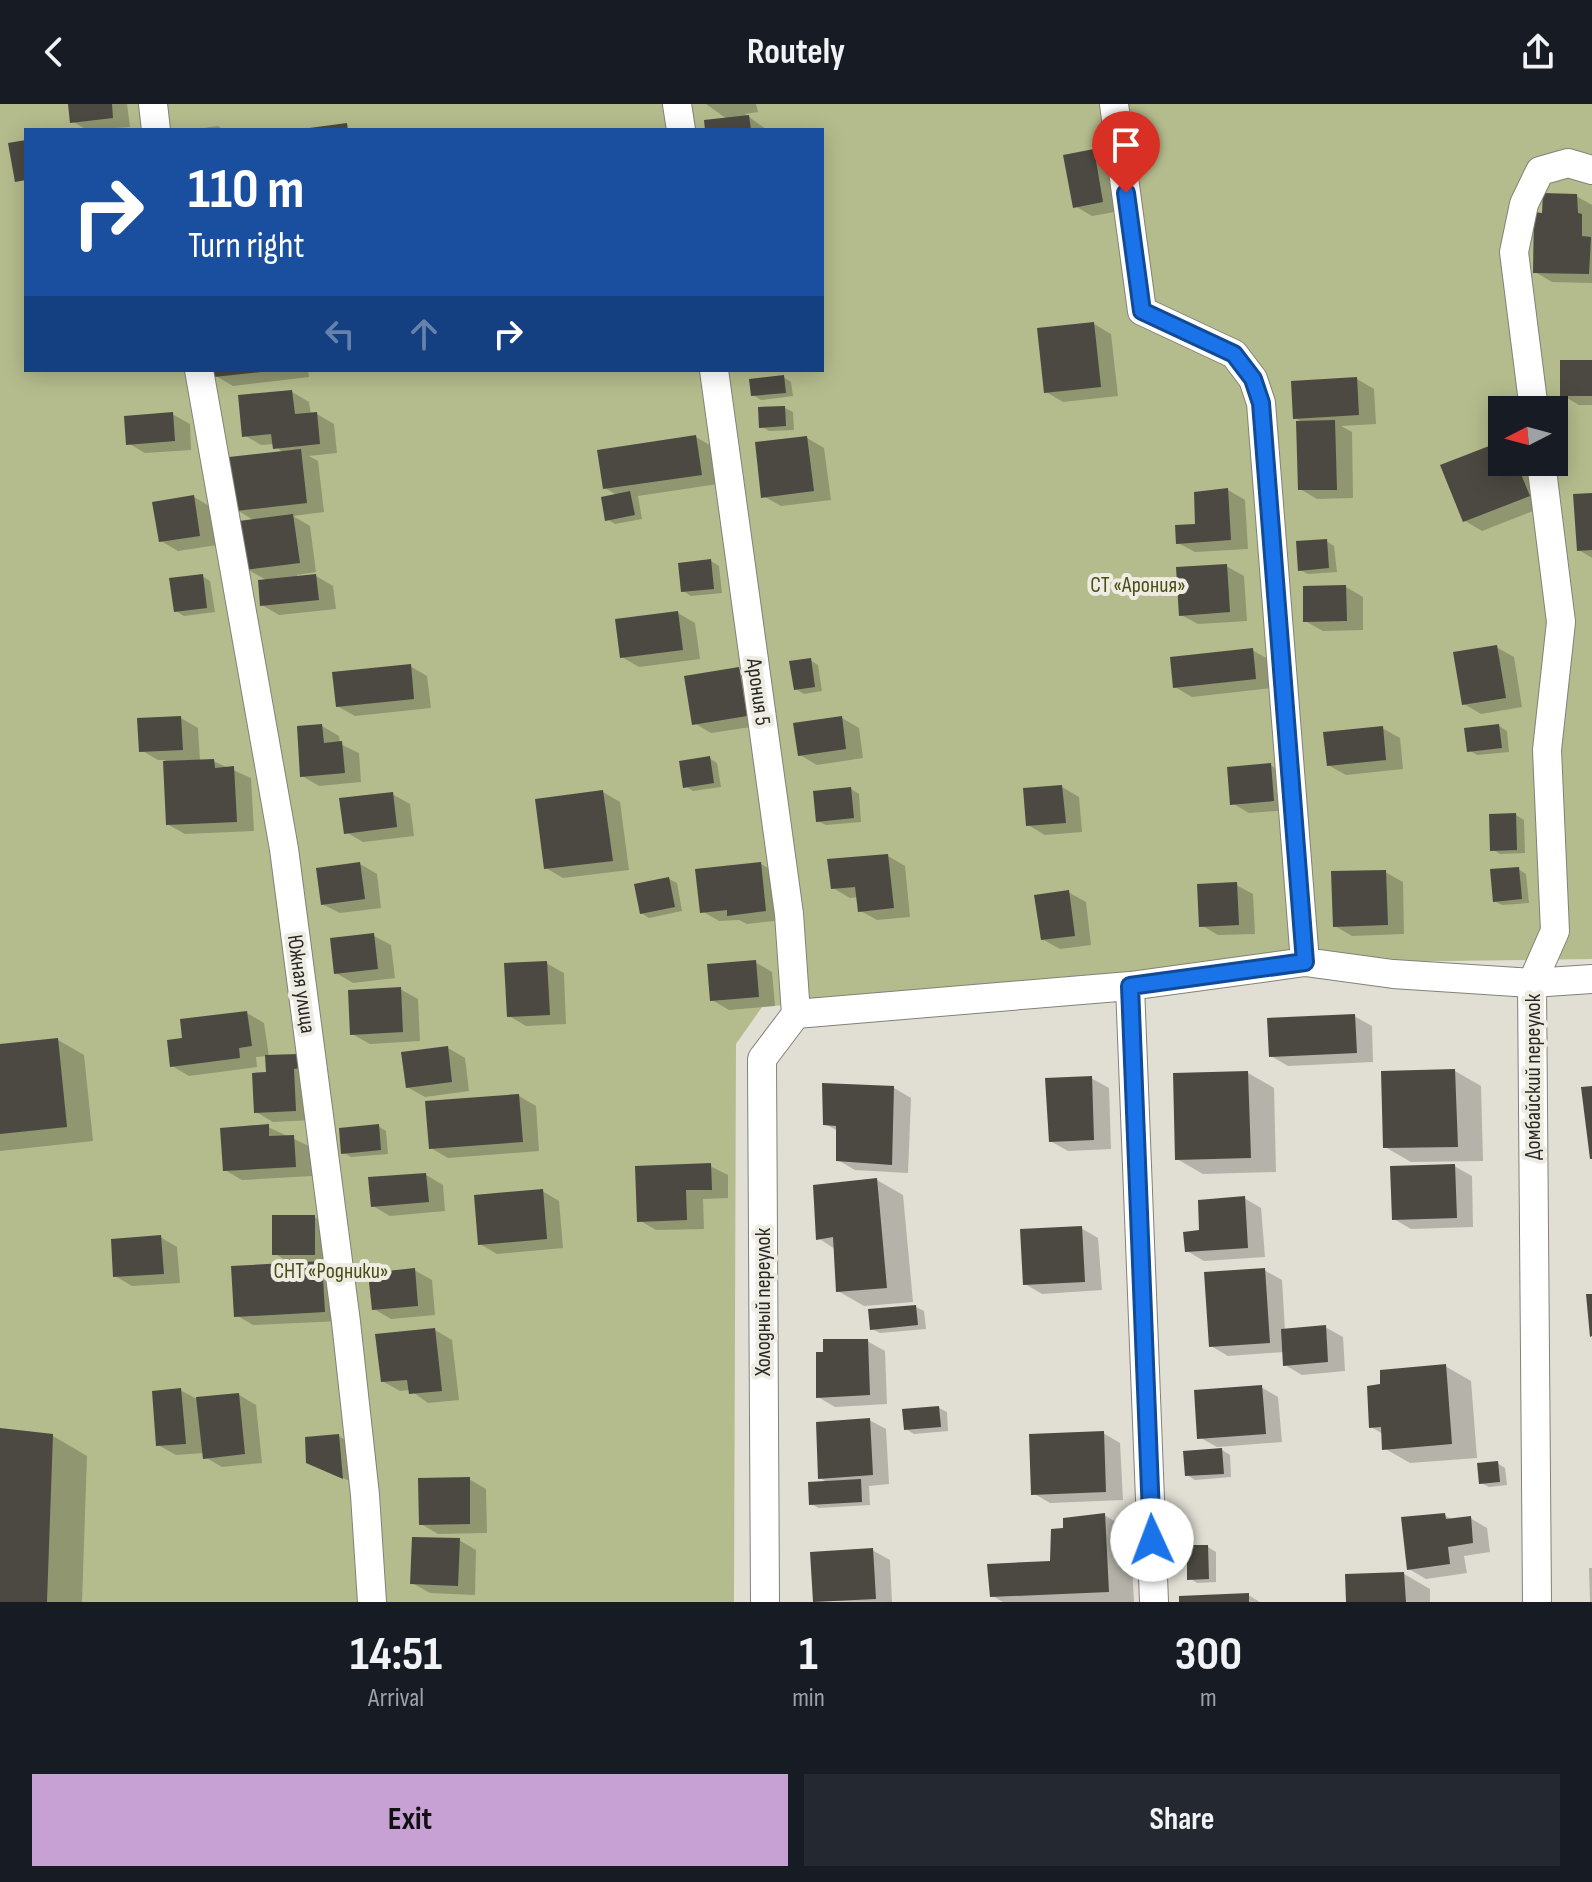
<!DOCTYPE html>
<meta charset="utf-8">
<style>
:root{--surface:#171b24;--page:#242831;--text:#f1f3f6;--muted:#9ea1a6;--accent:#c8a1d4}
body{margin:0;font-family:"Sofia Sans Condensed",sans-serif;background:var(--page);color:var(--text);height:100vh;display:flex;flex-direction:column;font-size:30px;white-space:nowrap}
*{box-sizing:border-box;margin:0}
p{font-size:26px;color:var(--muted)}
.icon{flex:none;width:44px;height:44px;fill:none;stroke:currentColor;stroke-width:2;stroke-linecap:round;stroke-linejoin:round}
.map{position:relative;height:1498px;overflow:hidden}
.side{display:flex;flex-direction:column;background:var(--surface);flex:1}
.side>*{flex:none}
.hud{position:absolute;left:24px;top:24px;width:800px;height:244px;border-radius:0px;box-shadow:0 4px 20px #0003;background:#1a4fa0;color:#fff;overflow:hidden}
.needle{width:52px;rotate:264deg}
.tools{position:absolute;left:1488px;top:292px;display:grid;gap:16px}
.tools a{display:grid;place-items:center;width:80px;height:80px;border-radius:0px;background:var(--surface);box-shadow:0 4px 20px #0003;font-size:40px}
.pin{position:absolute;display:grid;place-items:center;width:68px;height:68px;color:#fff;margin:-82px -34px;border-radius:50% 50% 50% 0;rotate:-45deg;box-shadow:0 0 8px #0007}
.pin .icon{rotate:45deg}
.me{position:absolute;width:88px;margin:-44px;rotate:358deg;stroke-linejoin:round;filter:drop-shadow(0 0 6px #0008)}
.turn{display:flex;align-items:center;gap:28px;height:168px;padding:0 32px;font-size:36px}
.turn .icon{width:104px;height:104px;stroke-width:2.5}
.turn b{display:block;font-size:56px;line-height:68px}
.lanes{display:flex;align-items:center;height:76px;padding:0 32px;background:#0003;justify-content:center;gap:40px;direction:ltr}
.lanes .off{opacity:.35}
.eta{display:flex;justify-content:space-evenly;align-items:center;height:136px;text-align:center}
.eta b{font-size:48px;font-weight:700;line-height:56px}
.button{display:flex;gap:16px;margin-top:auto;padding:16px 32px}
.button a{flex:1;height:92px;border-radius:0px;background:var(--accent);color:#111;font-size:32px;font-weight:700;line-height:92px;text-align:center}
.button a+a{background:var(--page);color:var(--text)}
header{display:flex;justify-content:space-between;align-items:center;height:104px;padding:0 32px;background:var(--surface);font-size:36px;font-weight:700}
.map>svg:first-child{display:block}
.green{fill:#b4bc8d;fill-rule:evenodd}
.shadow{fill:#0003}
.building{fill:#4b4941}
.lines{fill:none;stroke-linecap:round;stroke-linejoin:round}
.street-casing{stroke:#838177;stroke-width:30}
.street{stroke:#fff;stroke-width:28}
.route-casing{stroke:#114b97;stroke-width:20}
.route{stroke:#1a73e8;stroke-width:14}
.labels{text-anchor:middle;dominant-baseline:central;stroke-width:8;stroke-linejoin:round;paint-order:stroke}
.park-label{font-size:22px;fill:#474e14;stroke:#eeece2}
.street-label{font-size:22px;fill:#292824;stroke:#eeece2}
</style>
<header><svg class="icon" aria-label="back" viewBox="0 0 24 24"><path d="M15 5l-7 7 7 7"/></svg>Routely<svg class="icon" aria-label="share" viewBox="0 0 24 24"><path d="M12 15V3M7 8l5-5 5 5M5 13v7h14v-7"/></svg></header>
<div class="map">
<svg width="1592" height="1498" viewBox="0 0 1592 1498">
<rect width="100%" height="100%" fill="#e1dfd4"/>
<!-- green -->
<path class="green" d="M0,0H1592V855L1368,858L1136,869L762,903L736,940L734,1498H0ZM26,26H822V266H26ZM1502,306H1554V358H1502Z"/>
<!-- shadow -->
<path class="shadow" d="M70,0H127L130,23L87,26L72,17Z
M706,0H756L758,8L745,10L767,26H708L727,15Z
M218,22L224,26H189Z
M1093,47L1111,57L1120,107L1092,112L1075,102Z
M1576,92L1592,101V179L1552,178L1535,168L1544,111Z
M1094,220L1111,230L1118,292L1063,298L1046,288Z
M1592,258V301H1579L1562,291Z
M215,266H308L309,273L233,282L216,272Z
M783,273L791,278L793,292L761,296L753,291Z
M1357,275L1374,285L1376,320L1341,322L1352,328L1353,394L1317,395L1300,385L1304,319L1295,314Z
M292,288L309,298L311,311L317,310L334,320L337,349L309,352L318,357L324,408L293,412L310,422L316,468L297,471V474L316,472L333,482L336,505L279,511L262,501L268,477L247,465L255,417L237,406L283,349L274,340L261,341L244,331Z
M785,304L793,308L794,326L769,327L761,322Z
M172,310L190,320L191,346L145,349L128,339Z
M696,333L713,343L718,380L638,392L642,415L615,420L607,415L618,392L605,384Z
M807,334L824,344L831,396L781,402L763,392Z
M1502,339V358H1528L1546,402L1482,427L1465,417Z
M1228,386L1245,396L1248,445L1195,448L1178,439Z
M1592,391V454L1579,446Z
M194,393L211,403L217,441L178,447L161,437Z
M1326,437L1334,442L1337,468L1308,470L1300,466Z
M711,457L719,462L722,489L691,492L683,487Z
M1226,462L1244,472L1247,517L1198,520L1181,511Z
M202,472L210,477L215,508L184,512L176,507Z
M1346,483L1363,493V526L1323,527L1305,517Z
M678,509L695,519L700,555L639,563L622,553Z
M1496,543L1514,553L1522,603L1481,610L1464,600Z
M1252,546L1270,556L1273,584L1192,593L1175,583Z
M810,556L818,561L822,587L804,590L796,585Z
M410,562L427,572L431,604L355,612L337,602Z
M739,565L756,575L764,621L711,629L694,619Z
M181,614L198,624L200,657H213L251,674L254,727L185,730L167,720L165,656H158L141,646Z
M842,614L859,624L863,654L817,661L800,651Z
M322,622L339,632L340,640L359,649L361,678L319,682L302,672Z
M1499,622L1507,627L1509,648L1477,651L1469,646Z
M1382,624L1400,634L1403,665L1346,671L1328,661Z
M709,654L717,659L721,683L693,687L685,682Z
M1270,661L1288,671L1291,706L1249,709L1232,699Z
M1062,683L1079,693L1082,728L1045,731L1028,721Z
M851,685L859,690L861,718L826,721L818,717Z
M603,688L620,698L629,766L563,774L546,764Z
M392,690L410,700L414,732L363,738L346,728Z
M1516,711L1524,716L1525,749L1500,750L1492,745Z
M888,752L905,762L910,813L877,816L859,806L858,793L850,794L833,784Z
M360,760L377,770L381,804L340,809L322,800Z
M761,760L778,770L783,816L747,820L739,816L719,817L702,807Z
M1518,765L1526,770L1529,799L1502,801L1494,797Z
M1385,768L1403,778L1404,830L1352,832L1335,822Z
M669,775L677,779L682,807L649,814L641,809Z
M1236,781L1253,790L1255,830L1218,831L1201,821Z
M1068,788L1086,798L1091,841L1060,845L1042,835Z
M374,832L391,841L395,874L353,879L336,869Z
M755,858L772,868L775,902L729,906L712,896Z
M546,859L564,869L566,920L526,922L509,912Z
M400,885L418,895L420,937L370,940L352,930Z
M247,909L264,919L269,953L299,952L313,1016L273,1018L256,1008L268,970L267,952L256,953L257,963L189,972L172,962L184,936Z
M1354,912L1372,922L1373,958L1288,962L1271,952Z
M58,936L84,951L93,1037L0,1047V942Z
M448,944L465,954L469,987L425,993L407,983Z
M1455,967L1481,982L1483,1057L1411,1058L1385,1043Z
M1248,969L1274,984L1276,1068L1203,1070L1177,1055Z
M1091,974L1109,984L1111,1045L1068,1047L1050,1037Z
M894,984L911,994L908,1069L855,1066L838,1056V1027L825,1020Z
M519,992L536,1002L539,1047L448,1054L431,1044Z
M378,1022L386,1027L388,1050L351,1053L343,1048Z
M268,1023L311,1043L312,1072L242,1076L225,1066Z
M710,1062L728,1071V1094L703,1095L704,1125L656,1126L639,1116Z
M1454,1062L1472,1072L1473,1123L1411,1125L1394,1115Z
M426,1071L443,1081L445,1107L390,1112L373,1102Z
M877,1076L903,1091L913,1198L864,1202L838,1187L835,1145L818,1134Z
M542,1087L559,1097L563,1144L497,1150L480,1140Z
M1244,1094L1261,1104L1265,1153L1204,1157L1187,1147L1201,1127Z
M314,1113L332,1123V1159H322L339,1169L341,1217L253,1221L236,1211L293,1161L274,1149Z
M1081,1124L1098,1134L1102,1186L1042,1190L1025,1180Z
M160,1133L177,1143L180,1179L132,1182L115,1172Z
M414,1166L432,1176L435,1211L391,1215L374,1205Z
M1264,1166L1282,1176L1285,1227L1325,1223L1343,1233L1345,1267L1302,1271L1285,1261L1284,1248L1228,1252L1211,1242Z
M916,1203L924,1207L926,1225L880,1229L872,1225Z
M435,1226L452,1236L459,1296L428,1299L410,1286L400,1287L382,1277Z
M867,1237L885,1247L887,1300L835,1303L818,1293Z
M1445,1262L1471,1277L1477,1354L1410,1359L1384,1344L1383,1330L1371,1323L1383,1282Z
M1261,1283L1278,1293L1282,1338L1217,1343L1199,1333Z
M180,1286L197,1295L239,1291L256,1301L262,1359L222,1363L205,1353L204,1349L176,1351L158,1341Z
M939,1304L947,1308L948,1327L914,1330L906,1325Z
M869,1316L886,1325L889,1380L869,1382L870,1401L819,1404L811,1400L828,1379L820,1374Z
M0,1326L53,1332L87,1352L82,1498H0Z
M1103,1329L1120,1339L1123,1396L1050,1399L1033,1389Z
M338,1332L346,1336L350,1377L317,1363Z
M1222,1346L1230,1351L1231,1373L1195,1376L1187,1371Z
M1497,1359L1505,1364L1507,1381L1489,1383L1481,1379Z
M469,1375L486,1385L487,1429L438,1430L421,1420Z
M1104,1411L1130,1426L1134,1498H1003L991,1491L1052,1458L1065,1426Z
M1444,1411L1453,1416L1470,1414L1487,1424L1490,1448L1464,1452L1467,1469L1426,1475L1409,1465Z
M459,1436L476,1446L475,1491L430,1489L412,1479Z
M1208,1443L1216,1448V1478L1197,1479L1189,1474Z
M872,1446L890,1456L892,1498L815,1497Z
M1589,1464H1592V1498H1590Z
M1404,1470L1430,1485V1498H1348Z
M1248,1491L1260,1498H1181Z"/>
<!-- building -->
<path class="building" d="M68,0H112L113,14L70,19Z
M749,11L751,26H705L704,16Z
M347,19L348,26H309V24Z
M26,36V76L15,78L8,39Z
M1094,45L1103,98L1073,104L1063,51Z
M1543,89L1577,90L1578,109L1582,110V132L1591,133L1589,170L1533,169L1534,108L1542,109Z
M1094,218L1101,283L1044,289L1037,224Z
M1560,256H1592V292H1560Z
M213,266H261V268L214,273Z
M784,271L786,289L751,292L749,275Z
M1357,273L1359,311L1293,315L1291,277Z
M292,286L295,310L317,308L320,340L273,345L271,330L242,333L238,291Z
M785,302L786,322L759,324L758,303Z
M173,308L175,337L126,341L124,312Z
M1335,316L1337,386H1298L1296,317Z
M696,331L702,371L603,385L597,346Z
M807,332L814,387L761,394L755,338Z
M1502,337V358H1516L1530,392L1463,418L1440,361Z
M301,345L307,399L235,407L229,353Z
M1228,384L1231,436L1176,440L1175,421L1195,420L1194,388Z
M630,387L635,411L605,417L601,393Z
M1592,389V446L1577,447L1573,390Z
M194,391L200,432L159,438L152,398Z
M293,410L300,459L245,466L239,417Z
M1327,435L1329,464L1298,467L1296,437Z
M711,455L714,485L681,488L678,459Z
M1227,460L1230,508L1179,512L1176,463Z
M203,470L207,504L174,508L169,474Z
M316,470L319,496L260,502L258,476Z
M1346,481L1347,517L1303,518V482Z
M678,507L683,546L620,554L615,515Z
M1497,541L1506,594L1462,601L1453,548Z
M1253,544L1256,575L1173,584L1170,553Z
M811,554L815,583L794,586L789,557Z
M411,560L414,595L336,603L332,568Z
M739,563L747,612L692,621L684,572Z
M181,612L183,646L139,648L137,614Z
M842,612L846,645L798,652L793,619Z
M322,620L324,639L342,637L345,669L300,673L297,622Z
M1499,620L1502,644L1467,648L1464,624Z
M1383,622L1386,656L1327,662L1323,628Z
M710,652L714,679L683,684L679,657Z
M214,655L215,664L234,662L237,718L166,721L163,657Z
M1271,659L1274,697L1230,701L1227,663Z
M1062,681L1066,719L1026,722L1023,684Z
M851,683L854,714L816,718L813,687Z
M603,686L613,757L544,765L535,695Z
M393,688L397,723L344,730L339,694Z
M1516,709L1517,746L1490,747L1489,710Z
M888,750L894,804L858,808L855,783L831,785L827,755Z
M360,758L365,795L321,801L316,764Z
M761,758L766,807L727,812V806L700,809L695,765Z
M1519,763L1522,795L1493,798L1490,765Z
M1386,766L1388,821L1333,823L1331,767Z
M669,773L675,803L640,810L634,780Z
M1237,778L1239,821L1199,823L1197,780Z
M1069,786L1075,832L1041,836L1034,791Z
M374,829L378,865L334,870L330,834Z
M756,856L759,893L710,897L707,860Z
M547,857L550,911L507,913L504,859Z
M401,883L403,928L350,931L348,886Z
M247,907L252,942L239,944L240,954L170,963L167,936L182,934L180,915Z
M1355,910L1357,949L1269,953L1267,914Z
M58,934L67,1023L0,1030V940Z
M448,942L452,978L406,984L401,948Z
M299,950L300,964L294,965L296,1007L254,1009L252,969L266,968L265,951Z
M1455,965L1458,1043L1383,1044L1381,967Z
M1248,967L1251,1054L1175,1056L1173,969Z
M1092,972L1094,1036L1049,1038L1045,974Z
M822,979L894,982L892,1061L836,1057V1022L823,1021Z
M1592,982V1055H1590L1581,983Z
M519,990L523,1038L429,1045L425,997Z
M269,1020V1032L294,1031L296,1063L223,1067L220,1024Z
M379,1020L381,1046L341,1050L339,1024Z
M711,1059L712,1086H686L687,1116L637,1118L635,1062Z
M1455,1060L1457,1114L1392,1116L1390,1062Z
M426,1069L429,1098L371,1103L368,1073Z
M877,1074L887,1184L836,1188L833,1133L816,1136L813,1081Z
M543,1085L547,1135L478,1141L474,1091Z
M1245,1092L1248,1144L1185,1148L1183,1128L1199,1126L1198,1096Z
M272,1111H315V1151H272Z
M1082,1122L1085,1178L1023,1181L1020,1125Z
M161,1131L164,1170L113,1173L111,1135Z
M322,1157L325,1208L234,1213L231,1162Z
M415,1164L418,1202L372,1206L368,1169Z
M1265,1164L1270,1239L1209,1243L1204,1168Z
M1586,1190H1592V1232L1590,1233Z
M916,1201L918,1221L870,1226L868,1205Z
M1326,1221L1328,1258L1283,1262L1281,1225Z
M435,1224L442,1287L409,1290L407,1276L381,1278L375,1230Z
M823,1235H868L870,1291L816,1294V1248H823Z
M1446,1260L1452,1340L1382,1346L1381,1323L1369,1324L1367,1282L1380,1280V1266Z
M1262,1281L1266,1330L1197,1335L1194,1286Z
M181,1284L186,1340L156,1342L152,1287Z
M239,1289L245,1350L203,1355L196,1293Z
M939,1302L941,1323L904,1326L902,1305Z
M870,1314L873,1371L818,1375L816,1318Z
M0,1324L53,1330L47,1498H0Z
M1104,1327L1106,1388L1031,1391L1029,1330Z
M339,1330L343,1375L306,1359L305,1333Z
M1222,1344L1224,1370L1185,1372L1183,1347Z
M1498,1357L1500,1378L1479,1380L1477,1359Z
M470,1373V1420L419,1421L418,1374Z
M861,1375L862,1398L809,1401L808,1378Z
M1105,1409L1109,1488L990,1493L987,1460L1050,1457L1051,1425L1063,1424V1414Z
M1445,1409L1446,1415L1471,1412L1473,1439L1448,1443L1450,1460L1407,1466L1401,1413Z
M412,1433L460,1434L458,1482L410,1480Z
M1187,1441H1208L1209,1475L1187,1476Z
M873,1444L876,1495L813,1498L810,1448Z
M1404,1468L1406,1498H1346L1345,1470Z
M1249,1489V1498H1179V1492Z"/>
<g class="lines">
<!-- street casing -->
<g class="street-casing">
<path id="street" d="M153,0L156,26
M677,0L681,26
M1114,0L1142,207L1234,250L1253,275L1261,299L1305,858
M199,266L284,745L346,1218L365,1391L372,1498
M714,266L789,810L796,910
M1534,306L1514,148L1524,100L1540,67L1568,59L1592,66
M1130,882L1154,1498
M796,910L1130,882L1305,858L1393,870L1532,879L1592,875
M765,1498L762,955L796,910
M1537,1498L1532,879L1555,827L1547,646L1561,518L1541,358"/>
</g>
<!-- street -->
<use href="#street" class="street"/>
</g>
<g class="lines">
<!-- route casing -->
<g class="route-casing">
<path id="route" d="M1126,89L1142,207L1234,250L1253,275L1261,299L1305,858L1130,882L1152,1436"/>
</g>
<!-- route -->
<use href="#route" class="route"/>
</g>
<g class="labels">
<!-- park labels -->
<g class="park-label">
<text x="1138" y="481">СТ «Арония»</text>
<text x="331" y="1167">СНТ «Родники»</text>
</g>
<!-- street labels -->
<g class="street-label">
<text transform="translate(758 588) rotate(82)">Арония 5</text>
<text transform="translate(301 880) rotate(82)">Южная улица</text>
<text transform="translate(1533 973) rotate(-90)">Домбайский переулок</text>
<text transform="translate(763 1198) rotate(-90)">Холодный переулок</text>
</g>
</g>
</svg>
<div class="tools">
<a><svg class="needle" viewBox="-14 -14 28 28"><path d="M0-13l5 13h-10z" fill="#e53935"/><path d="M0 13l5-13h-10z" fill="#9ea1a6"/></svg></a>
</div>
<div class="pin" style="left:1126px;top:89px;background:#d93025"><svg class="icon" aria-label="arrive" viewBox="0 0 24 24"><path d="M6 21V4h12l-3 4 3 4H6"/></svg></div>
<svg class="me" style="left:1152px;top:1436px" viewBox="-20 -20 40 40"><circle r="19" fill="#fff"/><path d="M0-13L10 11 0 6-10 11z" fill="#1a73e8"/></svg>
<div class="hud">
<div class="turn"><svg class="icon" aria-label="right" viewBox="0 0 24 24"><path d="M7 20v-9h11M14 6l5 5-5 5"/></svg><div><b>110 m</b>Turn right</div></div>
<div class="lanes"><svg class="icon off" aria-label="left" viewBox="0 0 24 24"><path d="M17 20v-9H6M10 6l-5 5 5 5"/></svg><svg class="icon off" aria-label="ahead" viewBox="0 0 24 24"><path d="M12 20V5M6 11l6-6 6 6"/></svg><svg class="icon" aria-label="right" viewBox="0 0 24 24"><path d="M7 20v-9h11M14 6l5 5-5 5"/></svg></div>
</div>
</div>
<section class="side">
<div class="eta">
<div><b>14:51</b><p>Arrival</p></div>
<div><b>1</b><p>min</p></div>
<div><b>300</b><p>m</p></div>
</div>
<div class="button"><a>Exit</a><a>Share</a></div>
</section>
